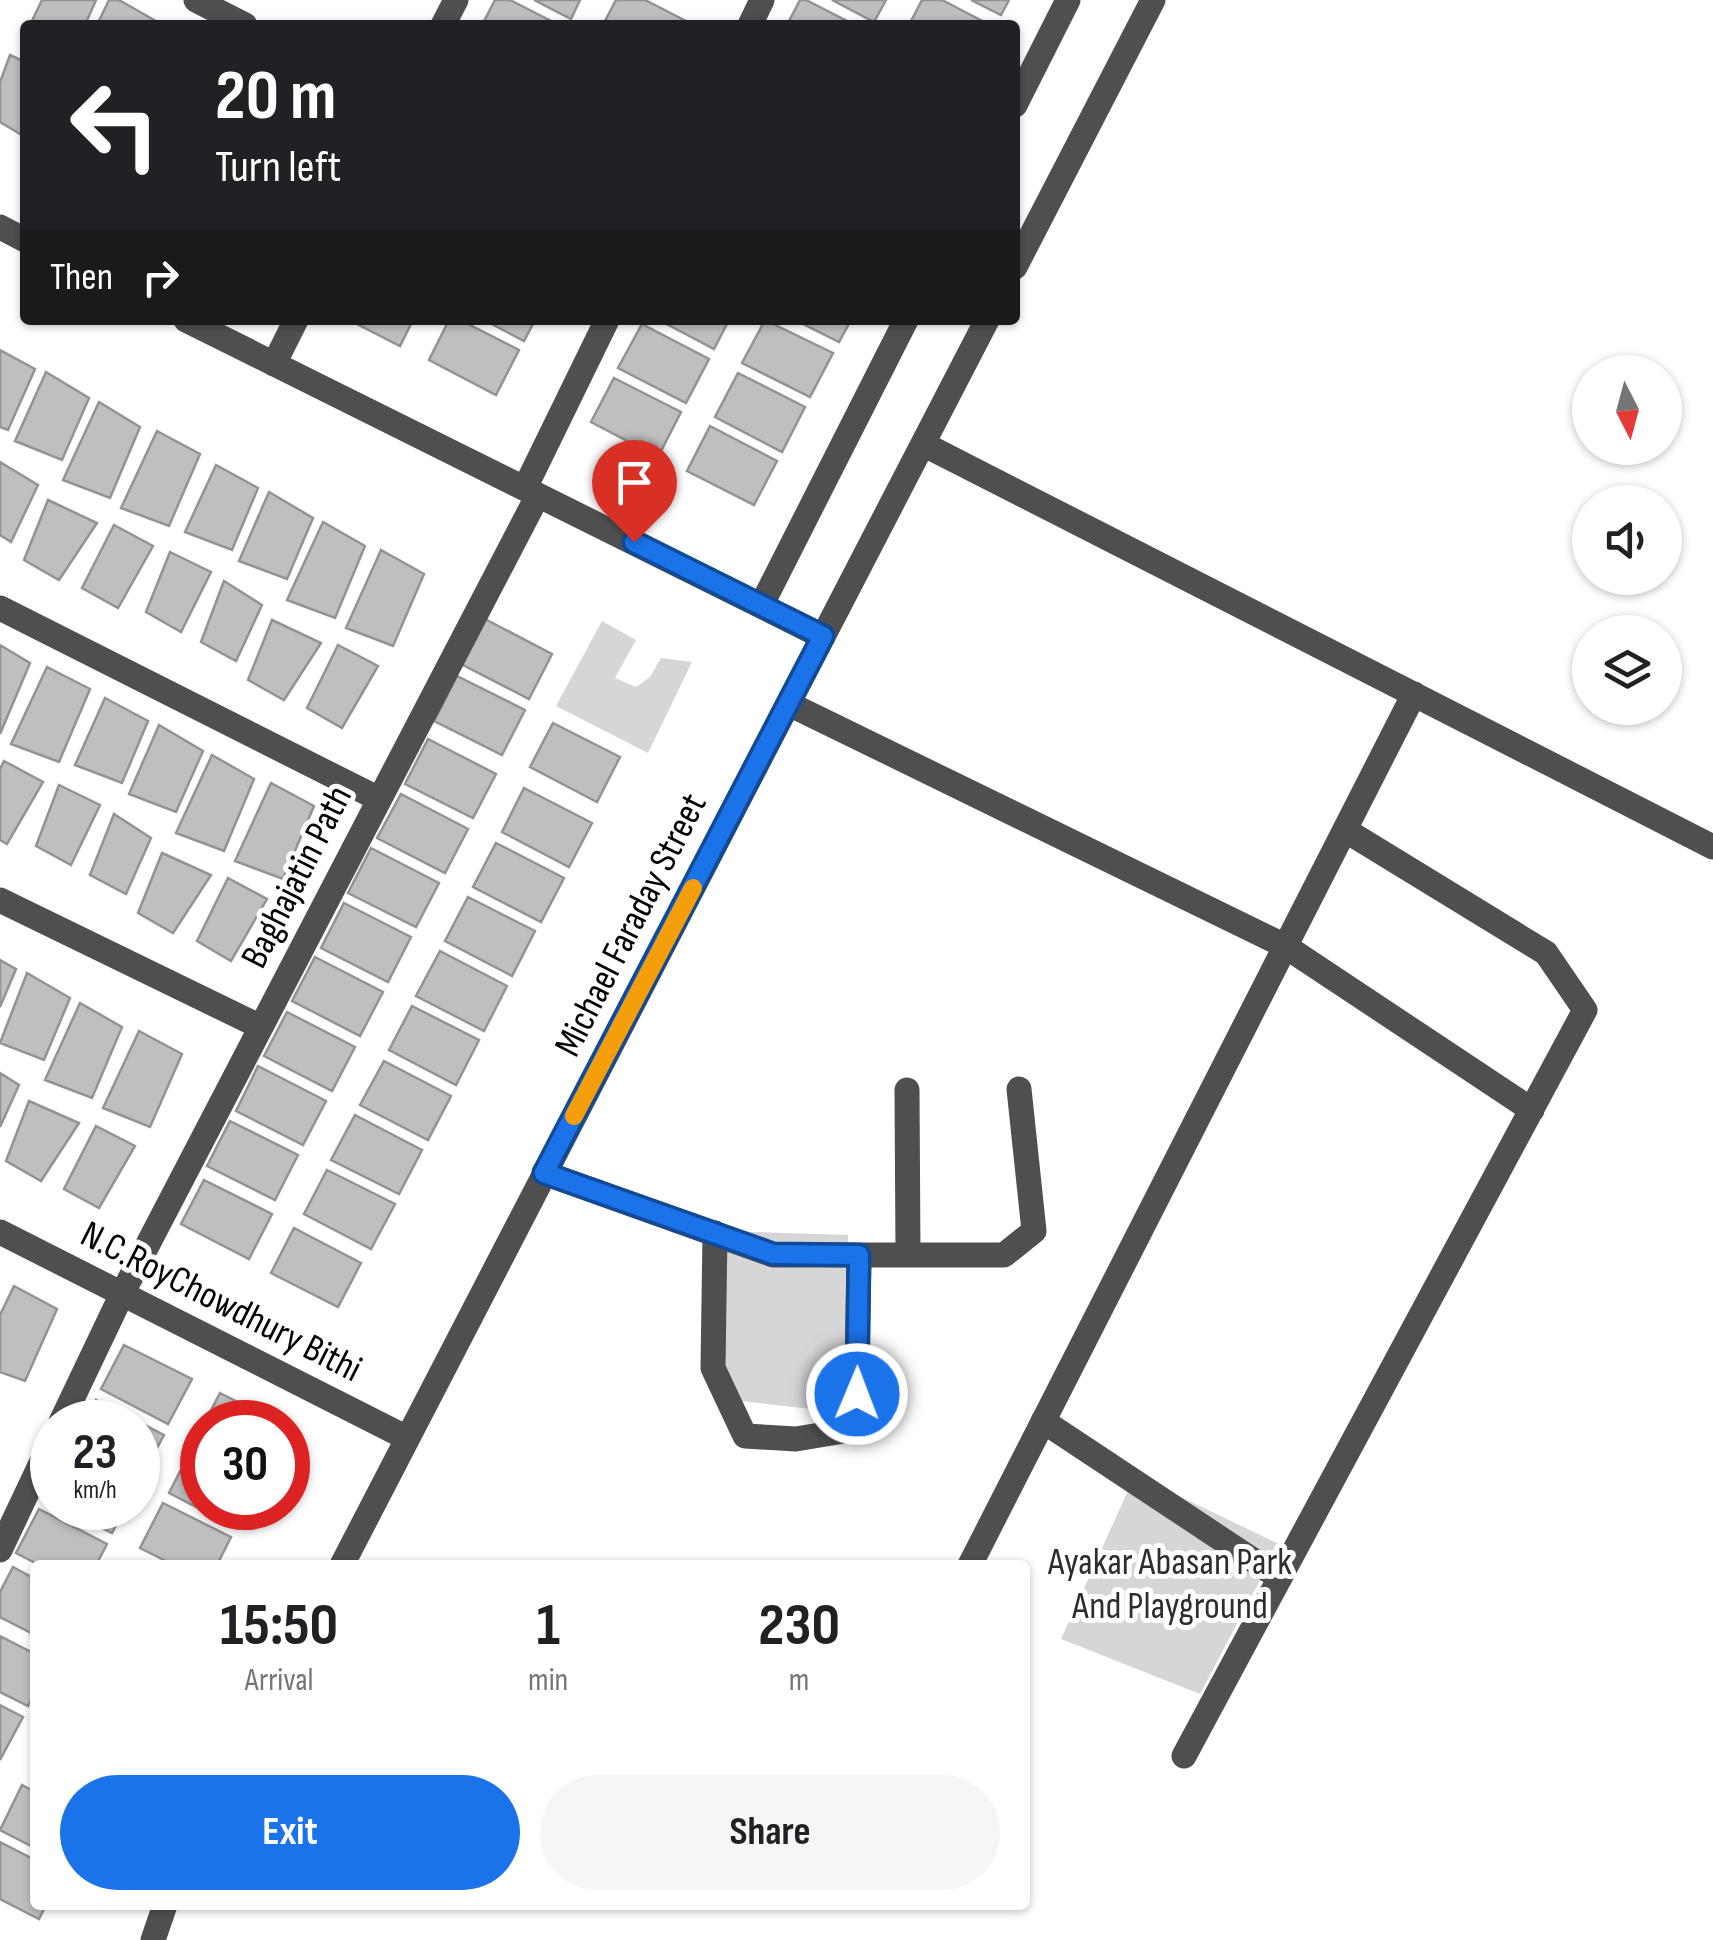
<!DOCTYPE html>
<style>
:root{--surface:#fff;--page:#f6f6f6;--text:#202124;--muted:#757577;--accent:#1a73e8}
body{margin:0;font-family:"Sofia Sans Condensed",sans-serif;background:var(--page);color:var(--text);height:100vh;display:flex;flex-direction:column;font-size:38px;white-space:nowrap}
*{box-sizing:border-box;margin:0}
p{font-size:32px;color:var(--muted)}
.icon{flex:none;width:55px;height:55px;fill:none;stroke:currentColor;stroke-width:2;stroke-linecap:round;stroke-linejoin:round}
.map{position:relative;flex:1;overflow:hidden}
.sheet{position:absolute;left:30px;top:1560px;width:1000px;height:350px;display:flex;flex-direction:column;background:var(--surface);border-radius:10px;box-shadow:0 2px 8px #0004}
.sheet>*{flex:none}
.banner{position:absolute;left:20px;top:20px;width:1000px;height:305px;border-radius:10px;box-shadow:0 2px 8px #0004;background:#202124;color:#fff;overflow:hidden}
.needle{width:65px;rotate:174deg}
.fabs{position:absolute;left:1572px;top:355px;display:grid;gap:20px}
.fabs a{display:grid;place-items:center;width:110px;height:110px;border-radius:50%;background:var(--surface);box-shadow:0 2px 8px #0004;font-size:50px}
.speed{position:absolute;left:30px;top:1400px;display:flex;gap:20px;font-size:50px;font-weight:700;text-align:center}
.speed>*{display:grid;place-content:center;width:130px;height:130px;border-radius:50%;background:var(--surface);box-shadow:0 2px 8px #0004;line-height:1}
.speed small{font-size:25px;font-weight:400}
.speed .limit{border:15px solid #d22;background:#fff;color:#111}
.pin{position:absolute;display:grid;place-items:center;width:85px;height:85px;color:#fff;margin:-102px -42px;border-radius:50% 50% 50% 0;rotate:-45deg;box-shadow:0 0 10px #0007}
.pin .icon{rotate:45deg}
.me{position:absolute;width:110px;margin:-55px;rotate:1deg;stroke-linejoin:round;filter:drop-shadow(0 0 8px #0008)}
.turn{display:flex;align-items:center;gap:35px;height:210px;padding:0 30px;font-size:45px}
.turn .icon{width:130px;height:130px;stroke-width:2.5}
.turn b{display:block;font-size:70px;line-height:85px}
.then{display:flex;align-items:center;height:95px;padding:0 30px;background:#0003;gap:20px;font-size:38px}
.eta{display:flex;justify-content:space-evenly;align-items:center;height:170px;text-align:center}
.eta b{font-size:60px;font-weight:700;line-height:70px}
.primary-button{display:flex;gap:20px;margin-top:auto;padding:20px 30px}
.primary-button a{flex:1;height:115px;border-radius:60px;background:var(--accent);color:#fff;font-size:40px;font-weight:700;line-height:115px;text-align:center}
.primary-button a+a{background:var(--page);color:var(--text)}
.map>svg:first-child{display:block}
.green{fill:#d6d6d6}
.building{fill:#bfbfbf;stroke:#939393;stroke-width:2.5}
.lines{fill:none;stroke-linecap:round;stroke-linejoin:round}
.minor{stroke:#4f4f4f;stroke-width:25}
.route-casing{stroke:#114b97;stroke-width:25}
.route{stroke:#1a73e8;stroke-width:18}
.slow{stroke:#f59e0b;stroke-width:18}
.labels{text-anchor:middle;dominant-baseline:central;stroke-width:10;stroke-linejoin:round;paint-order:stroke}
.street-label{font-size:38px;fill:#000;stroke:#fff}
.park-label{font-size:38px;fill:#2d2d2d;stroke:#fff}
</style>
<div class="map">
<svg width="1713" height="1940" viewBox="0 0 1713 1940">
<rect width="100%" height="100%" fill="#fff"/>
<!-- green -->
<path class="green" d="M602,621L636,640L615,678L636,687L650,677L661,658L692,662L648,753L556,706Z
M723,1231L848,1235L846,1413L714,1398Z
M1135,1475L1279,1544L1200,1694L1061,1639Z"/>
<!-- building -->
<path class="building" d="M42,0H96L85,25H30Z
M109,0H119L154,20L152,25H97Z
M495,0H510L559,25H482Z
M534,0H580L571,19Z
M616,0H645L690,23L603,25Z
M800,0H806L855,25H787Z
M832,0H886L874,22Z
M922,0H942L990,25H909Z
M971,0H1009L1001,15Z
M10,55L25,62L22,135L0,122V82Z
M349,320H413L400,346Z
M449,320H460L519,350L496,395L429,360Z
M484,320H535L524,341Z
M659,320H729L714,349Z
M765,320L833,353L810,397L742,363Z
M795,320H851L839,342Z
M642,324L709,359L686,403L618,368Z
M0,350L35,369L8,430L0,427Z
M46,372L89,398L62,460L15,441Z
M738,373L805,407L782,452L715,417Z
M614,378L681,412L658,457L591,422Z
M99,402L140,427L110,498L63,480Z
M710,426L777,461L754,505L687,471Z
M157,431L200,454L169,526L121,508Z
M0,462L38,485L11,542L0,535Z
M216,465L258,488L232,550L185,532Z
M269,492L313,518L287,579L239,561Z
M48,500L97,523L59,580L24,560Z
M323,522L365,546L335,618L287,600Z
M114,525L153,546L118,608L82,588Z
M381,550L424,574L393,646L346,628Z
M170,552L211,572L181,632L146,612Z
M224,581L262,605L236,661L201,642Z
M485,619L552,654L529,699L461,664Z
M272,620L321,643L284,700L248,680Z
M0,645L30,663L0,734Z
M338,645L378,666L342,728L307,708Z
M47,667L90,689L59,762L11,744Z
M457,676L525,710L502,755L434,721Z
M105,698L148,721L122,783L75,765Z
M553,723L620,757L597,802L530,767Z
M159,725L203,751L176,812L129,794Z
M428,739L496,774L473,818L405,784Z
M212,755L254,779L224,851L176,833Z
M4,761L43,782L7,844L0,840V769Z
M271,783L314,806L283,879L235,861Z
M59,785L100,805L71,865L36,846Z
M524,788L592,823L569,867L502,832Z
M401,794L468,829L445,873L377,838Z
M114,814L151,838L126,894L90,875Z
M496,843L564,878L541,922L473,887Z
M371,848L439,883L416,927L348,893Z
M162,853L211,875L173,933L138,913Z
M228,878L267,899L231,961L197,941Z
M468,897L535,931L512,976L445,941Z
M344,903L411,937L388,982L321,948Z
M440,951L507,986L484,1031L416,996Z
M315,957L383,992L360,1036L292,1001Z
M0,960L16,969L0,1007Z
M27,973L70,998L44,1060L0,1043Z
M80,1003L122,1027L92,1098L45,1080Z
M412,1006L479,1040L456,1085L389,1050Z
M287,1012L355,1047L332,1091L264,1056Z
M139,1031L182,1054L150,1127L103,1108Z
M384,1061L451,1096L428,1140L360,1105Z
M258,1066L326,1101L303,1145L236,1111Z
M0,1073L19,1085L0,1127Z
M29,1101L79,1123L41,1181L6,1161Z
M355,1115L422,1150L399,1194L331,1160Z
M230,1121L298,1155L275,1200L207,1166Z
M96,1126L135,1146L99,1208L64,1189Z
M327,1170L395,1204L371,1249L304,1214Z
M204,1180L272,1214L249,1259L181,1224Z
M294,1228L361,1263L338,1307L271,1273Z
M14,1286L57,1309L25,1381L0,1372V1315Z
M124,1345L192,1379L168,1424L101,1389Z
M220,1393L277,1422H205Z
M96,1400L164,1435L140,1479L138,1422H84Z
M192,1448L202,1454V1508H247L237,1528L169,1493Z
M163,1503L231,1537L217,1565H174L140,1548Z
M61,1508H125L112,1533Z
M39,1509L107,1544L96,1565H39L16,1553Z
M13,1567L35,1579V1635L0,1617V1592Z
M0,1636L35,1654V1692L28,1706L0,1692Z
M0,1705L23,1717L0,1760Z
M22,1785L35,1792V1848L0,1830Z
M0,1842L35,1860V1905H46L39,1919L0,1899Z"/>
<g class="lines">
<!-- minor -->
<path class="minor" d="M196,0L245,25
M443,25L456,0
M750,25L762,0
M1015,105L1068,0
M0,227L25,240
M1015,267L1153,0
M186,320L823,637
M274,364L296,320
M923,444L1713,847
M525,488L607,320
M761,606L906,320
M0,608L379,799
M789,704L1285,946L1532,1110
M0,900L261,1027
M907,1090L908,1255
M544,1173L773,1255H1004L1034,1231L1019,1089
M0,1232L407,1438
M715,1233L713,1368L745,1436L796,1439L856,1429L859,1255
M1043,1421L1280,1578
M61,1422L122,1294L538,495
M0,1550L52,1440
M342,1565L987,320
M970,1565L1414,694
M1184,1756L1585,1010L1546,953L1345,830
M153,1940L165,1905"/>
</g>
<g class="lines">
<!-- route casing -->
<g class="route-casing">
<path id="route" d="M634,542L823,636L544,1173L773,1254L859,1255L857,1394"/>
</g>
<!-- route -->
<use href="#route" class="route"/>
<!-- slow -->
<path class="slow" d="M574,1116L693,888"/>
</g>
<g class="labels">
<!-- street labels -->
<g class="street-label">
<text transform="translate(297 877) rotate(-63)">Baghajatin Path</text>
<text transform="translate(631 925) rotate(-63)">Michael Faraday Street</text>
<text transform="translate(221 1302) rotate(27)">N.C.RoyChowdhury Bithi</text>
</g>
<!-- park labels -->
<g class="park-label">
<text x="1170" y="1562">Ayakar Abasan Park<tspan x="1170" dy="44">And Playground</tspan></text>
</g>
</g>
</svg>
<div class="fabs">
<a><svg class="needle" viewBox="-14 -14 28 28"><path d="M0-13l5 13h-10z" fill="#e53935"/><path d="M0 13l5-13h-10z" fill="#757577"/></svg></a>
<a><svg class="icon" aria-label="sound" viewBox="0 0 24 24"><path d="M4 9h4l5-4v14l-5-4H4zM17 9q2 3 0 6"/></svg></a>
<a><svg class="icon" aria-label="layers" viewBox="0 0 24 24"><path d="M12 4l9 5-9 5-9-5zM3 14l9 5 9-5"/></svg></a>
</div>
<div class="speed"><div>23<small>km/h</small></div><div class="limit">30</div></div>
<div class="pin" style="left:634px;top:542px;background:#d93025"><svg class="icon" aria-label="arrive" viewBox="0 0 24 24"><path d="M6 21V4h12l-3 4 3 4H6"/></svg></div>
<svg class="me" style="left:857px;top:1394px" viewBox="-20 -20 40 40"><circle r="17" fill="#1a73e8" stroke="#fff" stroke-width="3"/><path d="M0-11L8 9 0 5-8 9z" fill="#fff"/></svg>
<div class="banner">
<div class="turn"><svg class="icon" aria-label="left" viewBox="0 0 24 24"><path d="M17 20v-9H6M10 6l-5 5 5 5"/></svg><div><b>20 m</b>Turn left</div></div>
<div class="then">Then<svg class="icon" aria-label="right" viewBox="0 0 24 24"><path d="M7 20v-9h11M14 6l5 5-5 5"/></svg></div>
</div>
<section class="sheet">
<div class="eta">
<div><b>15:50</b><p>Arrival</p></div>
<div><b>1</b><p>min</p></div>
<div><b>230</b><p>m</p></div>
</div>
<div class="primary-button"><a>Exit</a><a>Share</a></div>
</section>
</div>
